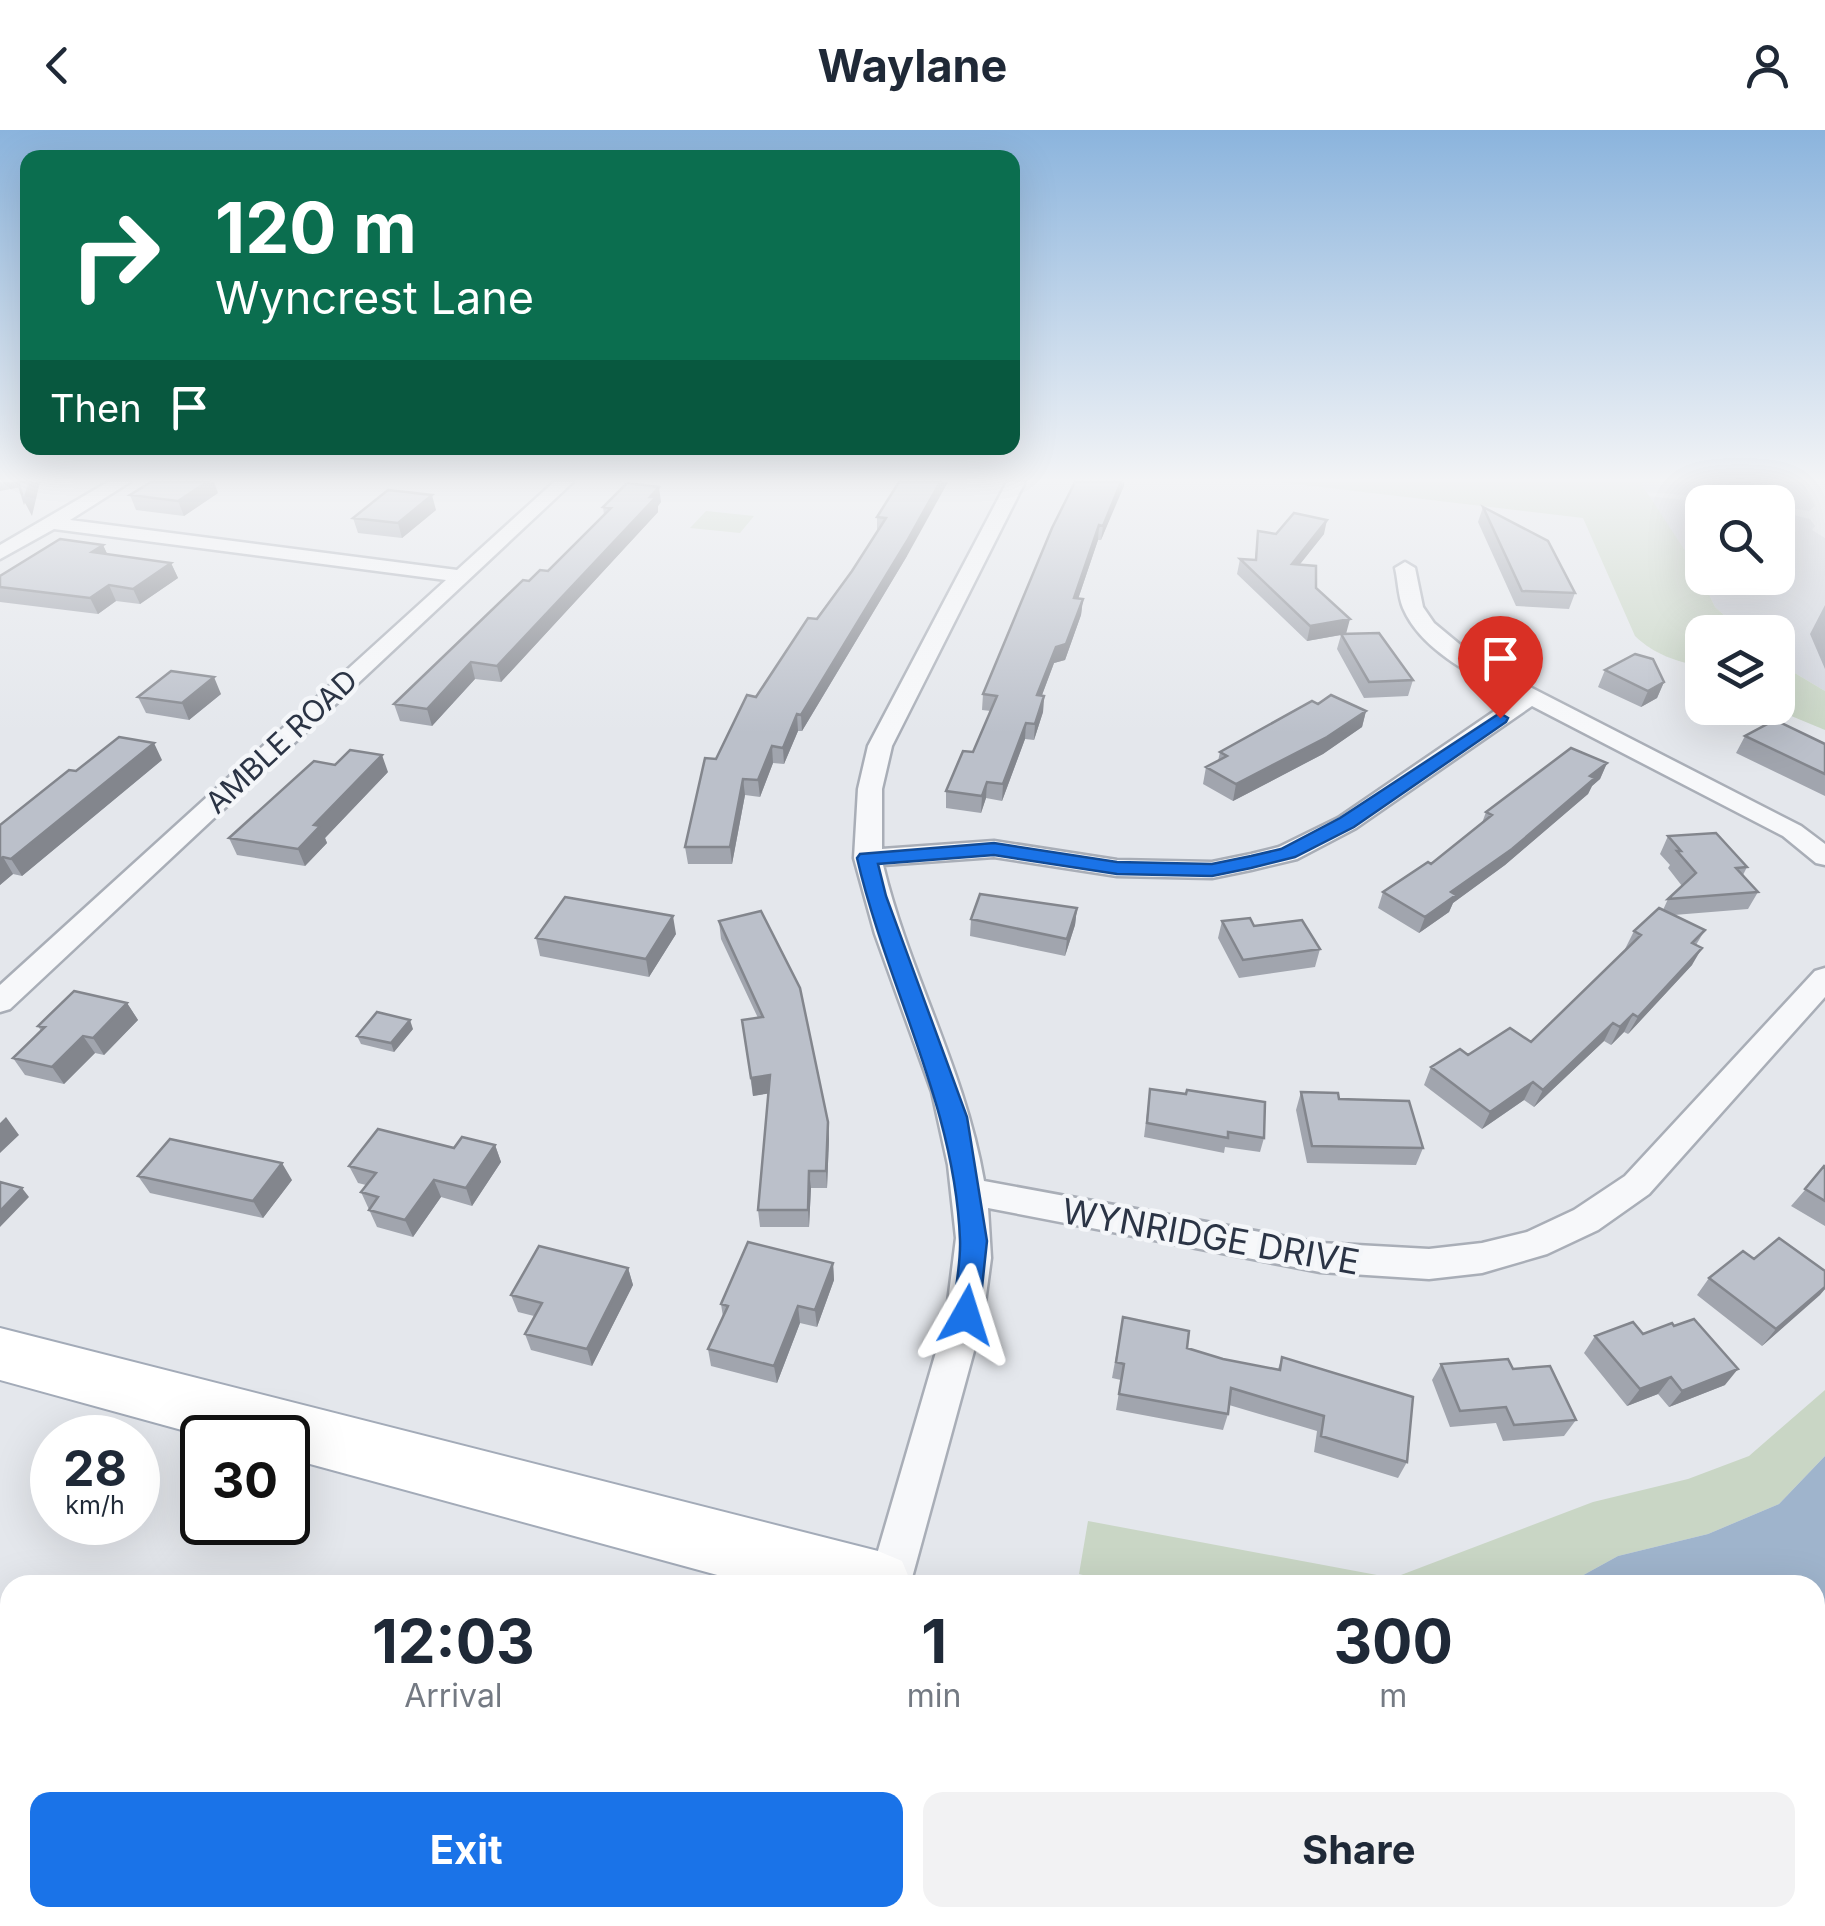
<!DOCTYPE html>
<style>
:root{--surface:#fff;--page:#f2f2f3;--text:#1f2937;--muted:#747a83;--accent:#1a73e8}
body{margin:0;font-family:Inter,sans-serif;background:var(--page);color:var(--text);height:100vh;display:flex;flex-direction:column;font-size:38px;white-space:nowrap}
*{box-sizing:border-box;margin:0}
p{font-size:32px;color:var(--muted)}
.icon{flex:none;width:55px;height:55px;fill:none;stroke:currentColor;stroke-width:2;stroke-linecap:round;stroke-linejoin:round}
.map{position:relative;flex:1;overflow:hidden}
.panel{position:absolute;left:0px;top:1445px;width:1825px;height:352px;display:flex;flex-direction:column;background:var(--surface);border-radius:30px 30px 0 0;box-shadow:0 10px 40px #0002}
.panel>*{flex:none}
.hud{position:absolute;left:20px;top:20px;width:1000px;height:305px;border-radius:20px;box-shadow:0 10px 40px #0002;background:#0b6e4f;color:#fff;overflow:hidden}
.buttons{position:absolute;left:1685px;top:355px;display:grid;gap:20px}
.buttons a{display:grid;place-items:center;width:110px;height:110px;border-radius:20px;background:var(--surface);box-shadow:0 10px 40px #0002;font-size:50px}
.speed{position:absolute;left:30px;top:1285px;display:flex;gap:20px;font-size:50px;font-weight:700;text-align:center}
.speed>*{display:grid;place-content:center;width:130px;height:130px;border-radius:50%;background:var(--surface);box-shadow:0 10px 40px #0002;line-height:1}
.speed small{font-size:25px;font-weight:400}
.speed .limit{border:5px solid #111;border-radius:15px;background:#fff;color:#111}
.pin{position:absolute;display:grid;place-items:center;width:85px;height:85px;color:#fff;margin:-102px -42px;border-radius:50% 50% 50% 0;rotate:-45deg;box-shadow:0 0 10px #0007}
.pin .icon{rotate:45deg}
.me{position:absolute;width:110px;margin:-55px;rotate:6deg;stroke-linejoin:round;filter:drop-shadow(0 0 8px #0008)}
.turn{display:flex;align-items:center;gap:35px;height:210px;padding:0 30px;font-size:45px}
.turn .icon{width:130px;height:130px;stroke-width:2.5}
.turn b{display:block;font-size:70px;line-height:85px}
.then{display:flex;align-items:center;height:95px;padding:0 30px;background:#0003;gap:20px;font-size:38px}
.eta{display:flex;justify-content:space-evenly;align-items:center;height:170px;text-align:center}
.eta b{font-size:60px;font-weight:700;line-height:70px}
.action{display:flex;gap:20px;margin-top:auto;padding:20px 30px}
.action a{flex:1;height:115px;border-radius:20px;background:var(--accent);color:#fff;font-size:40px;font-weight:700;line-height:115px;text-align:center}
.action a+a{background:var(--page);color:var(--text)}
header{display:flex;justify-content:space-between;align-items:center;height:130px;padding:0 30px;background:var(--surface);font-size:45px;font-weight:700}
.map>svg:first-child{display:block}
.built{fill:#d2d6de}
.green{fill:#c9d6c5}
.water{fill:#9fb4cc}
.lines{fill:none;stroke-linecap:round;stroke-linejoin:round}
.minor-casing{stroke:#a9aeb7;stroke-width:5}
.primary-casing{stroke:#a3abb8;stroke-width:4}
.minor{fill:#f7f8fa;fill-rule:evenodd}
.primary{fill:#fff;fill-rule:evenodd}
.wall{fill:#a1a5ae}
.shaded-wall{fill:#83868d}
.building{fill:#bbc0ca;stroke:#83868d;stroke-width:2.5}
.route{fill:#1a73e8;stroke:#114b97;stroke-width:2.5}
.labels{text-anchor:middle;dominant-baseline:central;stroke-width:9;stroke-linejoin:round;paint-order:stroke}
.far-street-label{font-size:30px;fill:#2b3445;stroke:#f4f6f9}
.street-label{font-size:35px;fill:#2b3445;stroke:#f4f6f9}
</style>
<header><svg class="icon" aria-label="back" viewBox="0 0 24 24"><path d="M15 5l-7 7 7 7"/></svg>Waylane<svg class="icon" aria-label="person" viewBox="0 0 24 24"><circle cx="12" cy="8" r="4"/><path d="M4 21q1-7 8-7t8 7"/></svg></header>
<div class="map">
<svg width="1825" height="1796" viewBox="0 0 1825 1796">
<rect width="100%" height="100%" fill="#e4e7ec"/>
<!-- built -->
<path class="built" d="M1640,352H1803L1815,376L1809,381L1778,376V372L1645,362Z
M1647,366L1704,372L1702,448H1778V381L1810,389L1815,396L1812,400L1825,408V561L1778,533V502H1743L1715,477L1697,439Z"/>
<!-- green -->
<path class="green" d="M1279,352H1640L1697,439L1715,477L1743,502H1702V537C1676,531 1655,525 1635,506L1583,388Z
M706,381L754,386L740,403L690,398Z
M1778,533L1825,561V600L1772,578H1778Z
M1825,1260V1326L1779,1374L1708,1404L1618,1426L1578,1448L1576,1455H1121L1079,1444L1088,1391L1393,1448L1593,1372L1688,1349L1749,1326Z
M641,1788H853L855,1796H640Z
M1662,1788H1774L1803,1796H1675Z"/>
<!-- water -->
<path class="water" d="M1825,1326V1557L1815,1556V1455H1576L1578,1448L1618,1426L1708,1404L1779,1374Z"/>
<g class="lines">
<!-- minor casing -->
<g class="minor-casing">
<path id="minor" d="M108,352H130L70,390L457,440L554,352H573L10,879L0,882V855L446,450L54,399L0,429V415Z
M1007,352H1025L892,616L882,659V719L994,711L1117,730L1212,732L1251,724L1279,717L1338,688L1515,567C1476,547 1421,521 1403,478C1398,466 1398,450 1395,438L1405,432L1415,438L1423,477L1434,493L1481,532L1801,696L1825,714V735L1816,733L1783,706L1532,576L1356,698L1297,729L1251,740L1212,748L1117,746L994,727L883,735C909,843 965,940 984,1051L1320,1113L1429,1119L1482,1113L1527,1102L1574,1080L1625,1046L1815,841L1825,838V867L1649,1064L1598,1100L1547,1124L1482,1143L1429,1149L1320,1142L988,1078L991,1128L983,1188L910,1455H868L946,1188L956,1108L948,1035L932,962L875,804L854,728L858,659L868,616Z
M1243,1788H1293V1796H1243Z"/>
</g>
<!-- primary casing -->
<g class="primary-casing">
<path id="primary" d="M0,1198L878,1421L902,1431L912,1455H754L288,1328V1308H211L0,1250Z
M1815,1661L1825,1663V1739L1815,1737Z"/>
</g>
<!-- minor -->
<use href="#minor" class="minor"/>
<!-- primary -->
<use href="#primary" class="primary"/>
</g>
<!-- wall -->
<path class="wall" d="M899,352L907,426L802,601H798L784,634L773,633L760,667L745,665L732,734H688L685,717L716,629L756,567L852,441L877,402V387Z
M1075,352H1124L1101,410H1098L1078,469H1083L1081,485L1065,530L1054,533L1042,565L1044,566L1043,582L1034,610L1025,609L1002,671L986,668L981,683L946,678V661L973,622L991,581L982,580L983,564Z
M218,363L184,386L136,380L130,365Z
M661,372L658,376V382L501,552L475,549L432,596L400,591L394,574L529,451L548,441L604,385L603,377Z
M1483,377L1575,463L1569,479L1516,476L1478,392Z
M436,380L402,408L358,403L353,388Z
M1258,401L1276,404H1324L1300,434L1346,503L1413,550L1408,566L1364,568L1337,519L1341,505L1307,511L1237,444L1240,429L1255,430Z
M103,415L107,424L171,433L178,448L140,474L116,471L98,484L0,472V446Z
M1825,475V539L1810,504Z
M1605,540L1664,552L1657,568L1641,577L1598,557Z
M221,564L189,590L146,583L138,567Z
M1318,574L1366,581L1362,597L1323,624L1233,671L1203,654L1206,637L1218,631L1220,622Z
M1745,606L1825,614V666L1736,623Z
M162,630L22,746L13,744L0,755V695L76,641Z
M1607,633L1600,649L1592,656L1588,664L1505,735L1453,773L1449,782L1419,803L1378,778L1383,762L1431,734L1482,693L1486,682Z
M388,642L325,708L327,713L305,736L237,725L229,708Z
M1668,706L1747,737L1743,745L1758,762L1748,779L1674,785L1705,800L1696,815L1692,835L1628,904L1624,902L1611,915L1604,911L1534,977L1524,970L1482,999L1424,955L1431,937L1468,925L1531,912L1626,820L1625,819L1634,801L1663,780L1668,769L1682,756L1668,738L1670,735L1660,724Z
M1077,778L1075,795L1065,826L970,806L971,789Z
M719,791L828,992L829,1009L827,1058H811L809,1097H760L758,1080L769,963L753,966L742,890L758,888L721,809Z
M1222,791L1254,796L1320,819L1315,837L1239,848L1218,808Z
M676,804L649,847L540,826L536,808Z
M127,873L138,890L104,925L95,923L64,954L25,945L13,928L41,901L38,896Z
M413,899L394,922L361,914L357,906Z
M1150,959L1186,964L1264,1008L1260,1022L1225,1017L1224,1023L1144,1007Z
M1301,962L1339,969L1423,1018L1416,1035L1307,1033L1296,980Z
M495,1015L501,1032L472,1076L441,1067L413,1107L377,1097L361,1062L366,1055L358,1053L349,1036L454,1018Z
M1825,1037V1096L1791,1076Z
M138,1046L292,1050L263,1088L150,1063Z
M1754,1129L1825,1141V1159L1762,1216L1697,1165L1709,1148Z
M833,1133L834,1150L817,1197L800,1193L777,1253L711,1236L708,1219L723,1187L721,1174Z
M628,1138L633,1155L592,1236L531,1220L525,1204L534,1186L518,1182L511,1165Z
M1123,1187L1187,1218L1223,1229L1278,1239L1282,1227L1407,1332L1398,1348L1314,1322L1317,1301L1229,1275L1228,1284L1223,1300L1116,1280L1121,1250L1112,1248Z
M1643,1204L1725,1255L1669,1277L1658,1264L1627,1276L1584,1223L1595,1206Z
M1441,1234L1513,1239L1576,1290L1564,1306L1503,1311L1496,1293L1450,1297L1432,1250Z"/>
<!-- shaded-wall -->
<path class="shaded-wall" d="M0,352H19L21,357L0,361Z
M30,352H40L32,386L24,371Z
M207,352H214L218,363L184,386L178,371Z
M940,352H948L907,426L802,601L801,585Z
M1121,352H1124V356L1101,410L1103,396Z
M659,357L661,372L658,376V382L501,552L497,536Z
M432,365L436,380L402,408L398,393Z
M1327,390L1324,404L1289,448L1292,434Z
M1099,395L1098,410L1073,484L1074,468Z
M103,415L110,430L92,422Z
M171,433L178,448L140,474L133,459Z
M109,455L116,471L98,484L90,468Z
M1083,469L1081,485L1065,530L1054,533L1036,581L1037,565L1056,517Z
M1350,489L1346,504L1307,511L1310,496Z
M471,532L475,549L432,596L427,579Z
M214,547L221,564L189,590L182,573Z
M1664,552L1657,568L1641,577L1648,561Z
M1044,566L1043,582L1034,610L1035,594Z
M1366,581L1362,597L1323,624L1233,671L1236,654Z
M797,584L798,601L784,634L783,618Z
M1026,593L1025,609L1002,671L1003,654Z
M154,613L162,630L22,746L11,729Z
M772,616L773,633L760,667L758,650Z
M382,625L388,642L325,708L327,713L305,736L298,719L314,695Z
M1607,633L1600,649L1592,656L1588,664L1505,735L1453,773L1449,782L1419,803L1425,787L1451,762Z
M743,649L745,665L732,734L730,717Z
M987,652L986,668L981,683L982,666Z
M3,727L13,744L0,755V729Z
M1077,778L1075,795L1065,826L1067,809Z
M673,786L676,804L649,847L646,829Z
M1702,818L1692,835L1628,904L1638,887Z
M127,873L138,890L104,925L93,908Z
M1633,884L1624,902L1611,915L1620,897Z
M410,890L413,899L394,922L391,913Z
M1613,893L1604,911L1534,977L1543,960Z
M83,906L95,923L64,954L52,937Z
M770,945L772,963L753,966L751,948Z
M1533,952L1524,970L1482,999L1490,982Z
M6,987L19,1005L0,1023V993Z
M828,992L829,1009L827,1058L826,1041Z
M495,1015L501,1032L472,1076L466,1058Z
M282,1033L292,1050L263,1088L253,1071Z
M809,1041L811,1058L809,1097L808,1080Z
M434,1050L441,1067L413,1107L405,1090Z
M22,1058L29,1067L0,1097V1081Z
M833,1133L834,1150L817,1197L815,1180Z
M628,1138L633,1155L592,1236L587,1219Z
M1825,1157V1159L1820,1165L1762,1216L1776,1199Z
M798,1176L800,1193L777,1253L774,1236Z
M1738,1239L1725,1255L1669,1277L1682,1261Z
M1671,1247L1658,1264L1627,1276L1640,1259Z
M10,1746V1762L2,1764L0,1763V1749Z
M505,1788H513L514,1796H506Z"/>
<!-- building -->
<path class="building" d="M18,352H30L24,371Z
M151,352H207L178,371L130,365Z
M899,352H940L907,411L801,585L797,584L783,618L772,616L758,650L743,649L730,717H685L705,628L716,629L747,565L756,567L808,488L817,489L852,441L886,388L877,387Z
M1075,352H1121L1103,396L1099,395L1074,468L1083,469L1066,514L1056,517L1037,565L1044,566L1035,594L1026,593L1003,654L987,652L982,666L946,661L963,621L973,622L997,566L983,564L1052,398Z
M627,353L659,357L650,367H656L497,536L471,532L427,579L394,574L523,450L529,451L540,440L548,441L611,378L603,377Z
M388,360L432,365L398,393L353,388Z
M1483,377L1548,411L1575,463L1522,461Z
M1294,383L1327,390L1292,434L1316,436V458L1350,489L1310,496L1240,429L1256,430L1258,401L1276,404Z
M60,409L103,415L92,422L171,433L133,459L109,455L90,468L0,457V446Z
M1379,503L1413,550L1369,552L1341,504Z
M1635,524L1653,529L1664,552L1648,561L1605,540Z
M171,541L214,547L182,573L138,567Z
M1331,565L1366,581L1327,607L1236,654L1206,637L1227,626L1220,622L1312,571L1318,574Z
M1775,590L1825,614V644L1745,606Z
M119,607L154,613L11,729L3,727L0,729V695L69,640L76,641Z
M1571,618L1607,633L1590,646L1595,648L1512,719L1451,762L1456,765L1425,787L1383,762L1428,732L1431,734L1492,685L1486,682Z
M350,620L382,625L314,695L320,696L298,719L229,708L314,631L335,635Z
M1716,703L1747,737L1736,738L1758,762L1668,769L1696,743L1677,721H1681L1668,706Z
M980,764L1077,778L1067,809L971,789Z
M565,767L673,786L646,829L536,808Z
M1659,778L1705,800L1692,813L1702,818L1638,887L1633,884L1620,897L1613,893L1543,960L1533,952L1490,982L1431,937L1460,919L1468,925L1510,898L1531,912L1641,805L1634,801Z
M761,781L800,858L828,992L826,1041H809L808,1080H758L770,945L751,948L742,890L763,887L719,791Z
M1250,788L1254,796L1302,790L1320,819L1243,830L1222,791Z
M74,861L127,873L93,908L83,906L52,937L13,928L45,897L38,896Z
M377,882L410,890L391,913L357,906Z
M1150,959L1186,964L1187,960L1265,972L1264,1008L1228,1002V1008L1147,993Z
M1301,962L1338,963L1339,969L1409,971L1423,1018L1312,1016Z
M378,999L454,1018L462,1007L495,1015L466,1058L434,1050L405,1090L369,1080L378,1067L361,1062L376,1043L349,1036Z
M170,1009L282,1033L253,1071L138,1046Z
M1824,1036L1825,1037V1071L1805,1059Z
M0,1052L22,1058L0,1081Z
M1779,1108L1825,1141V1157L1776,1199L1709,1148L1743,1121L1754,1129Z
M748,1112L833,1133L815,1180L798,1176L774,1236L708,1219L728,1176L721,1174Z
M539,1116L628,1138L587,1219L525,1204L542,1173L511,1165Z
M1123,1187L1189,1201L1187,1218L1223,1229L1280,1240L1282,1227L1413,1267L1407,1332L1321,1306L1324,1286L1231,1258L1228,1284L1119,1264L1124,1234L1116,1232Z
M1694,1189L1738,1239L1682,1261L1671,1247L1640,1259L1595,1206L1633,1192L1643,1204L1672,1193L1674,1196Z
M1508,1229L1513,1239L1550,1236L1576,1290L1514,1295L1506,1277L1460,1281L1441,1234Z
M10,1593V1746L0,1749V1651Z
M289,1788H505L506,1796H288Z
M1005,1788H1112L1111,1796H1003Z"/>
<!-- sky -->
<linearGradient id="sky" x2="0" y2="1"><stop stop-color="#8bb4dd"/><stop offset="0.58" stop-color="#f3f4f6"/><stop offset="1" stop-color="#f3f4f6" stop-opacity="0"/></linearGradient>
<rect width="1825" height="603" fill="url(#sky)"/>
<!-- route -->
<path class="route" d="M1500,583L1508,588L1506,592L1354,697L1295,727L1251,738L1212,746L1117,744L994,725L878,734L886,766L967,987L987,1111L979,1185L975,1194L966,1197L956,1194L952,1185C955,1161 961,1134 960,1110C955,975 887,857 857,728L860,724L994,713L1117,732L1212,734L1251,726L1281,719L1340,688Z"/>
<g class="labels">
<!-- far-street labels -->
<g class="far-street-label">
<text transform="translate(281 611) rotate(-43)">AMBLE ROAD</text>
</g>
<!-- street labels -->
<g class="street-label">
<text transform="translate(1211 1106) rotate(10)">WYNRIDGE DRIVE</text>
</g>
</g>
</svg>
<div class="buttons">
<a><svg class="icon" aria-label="search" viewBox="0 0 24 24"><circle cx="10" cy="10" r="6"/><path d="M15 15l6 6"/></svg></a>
<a><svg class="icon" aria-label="layers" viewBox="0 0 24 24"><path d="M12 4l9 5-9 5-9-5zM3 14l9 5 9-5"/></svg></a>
</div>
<div class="speed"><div>28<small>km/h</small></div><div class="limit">30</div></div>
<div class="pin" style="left:1500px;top:588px;background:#d93025"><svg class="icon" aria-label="arrive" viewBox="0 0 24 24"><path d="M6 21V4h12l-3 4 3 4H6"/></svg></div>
<svg class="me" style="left:966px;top:1185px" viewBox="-20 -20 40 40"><path d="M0-17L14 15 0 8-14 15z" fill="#1a73e8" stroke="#fff" stroke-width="4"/></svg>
<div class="hud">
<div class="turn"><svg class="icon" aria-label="right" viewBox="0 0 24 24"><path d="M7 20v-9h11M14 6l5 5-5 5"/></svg><div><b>120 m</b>Wyncrest Lane</div></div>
<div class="then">Then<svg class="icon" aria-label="arrive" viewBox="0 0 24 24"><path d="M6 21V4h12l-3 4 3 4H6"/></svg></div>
</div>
<section class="panel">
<div class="eta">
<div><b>12:03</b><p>Arrival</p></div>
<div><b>1</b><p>min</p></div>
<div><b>300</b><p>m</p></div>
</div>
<div class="action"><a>Exit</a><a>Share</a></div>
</section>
</div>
